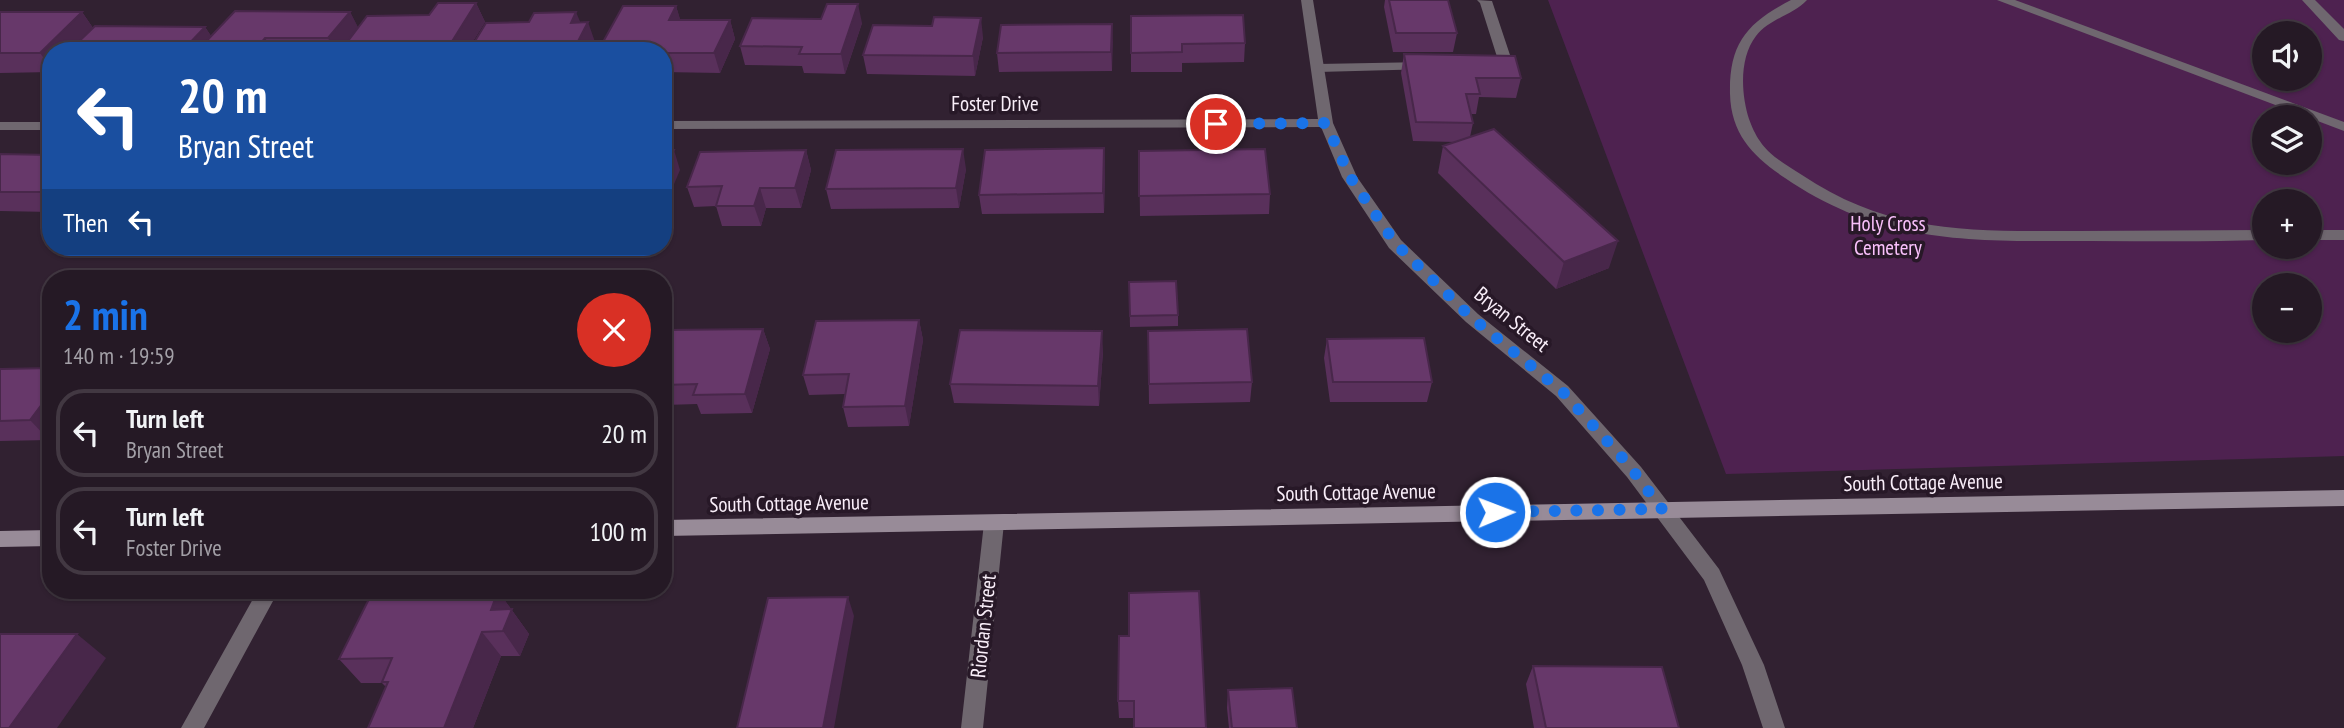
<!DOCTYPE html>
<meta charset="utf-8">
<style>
:root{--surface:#251925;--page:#2d222d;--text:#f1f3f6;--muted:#a3a0a7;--line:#423842;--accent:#1a73e8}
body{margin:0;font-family:"PT Sans Narrow",sans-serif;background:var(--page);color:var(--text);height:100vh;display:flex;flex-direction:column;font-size:26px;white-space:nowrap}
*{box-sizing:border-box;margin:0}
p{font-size:23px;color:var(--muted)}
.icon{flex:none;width:38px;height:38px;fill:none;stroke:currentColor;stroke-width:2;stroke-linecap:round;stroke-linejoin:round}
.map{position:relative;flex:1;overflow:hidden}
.side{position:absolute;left:42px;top:270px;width:630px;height:329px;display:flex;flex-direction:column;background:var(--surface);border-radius:28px;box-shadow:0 2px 5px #0004,0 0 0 2px var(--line)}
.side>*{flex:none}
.guide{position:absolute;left:42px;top:42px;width:630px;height:214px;border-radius:28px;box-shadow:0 2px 5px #0004,0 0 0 2px var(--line);background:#1a4fa0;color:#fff;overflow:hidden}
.buttons{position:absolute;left:2252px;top:21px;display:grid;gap:14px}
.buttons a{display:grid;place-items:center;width:70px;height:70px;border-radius:50%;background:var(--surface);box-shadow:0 2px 5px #0004,0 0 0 2px var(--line);font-size:35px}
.pin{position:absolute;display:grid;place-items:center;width:60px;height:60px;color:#fff;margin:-30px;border:4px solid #fff;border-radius:50%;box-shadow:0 2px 7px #0007}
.me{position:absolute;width:77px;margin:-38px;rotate:89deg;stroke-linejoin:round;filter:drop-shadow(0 0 5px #0008)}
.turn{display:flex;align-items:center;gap:24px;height:147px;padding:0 21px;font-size:32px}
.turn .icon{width:91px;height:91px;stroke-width:2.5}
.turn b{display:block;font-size:49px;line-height:60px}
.then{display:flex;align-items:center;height:66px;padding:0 21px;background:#0003;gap:14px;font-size:26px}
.round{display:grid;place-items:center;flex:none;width:74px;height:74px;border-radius:37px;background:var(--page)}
.overview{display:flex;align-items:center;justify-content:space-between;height:119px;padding:0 21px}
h1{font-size:42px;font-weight:700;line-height:52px;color:var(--accent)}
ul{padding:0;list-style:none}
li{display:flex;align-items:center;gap:21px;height:88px;margin:0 14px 10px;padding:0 7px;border:4px solid var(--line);border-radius:28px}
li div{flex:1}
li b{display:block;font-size:26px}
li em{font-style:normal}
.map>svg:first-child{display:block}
.green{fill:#4e2250;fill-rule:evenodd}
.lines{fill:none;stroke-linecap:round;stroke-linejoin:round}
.service{fill:#6f676f;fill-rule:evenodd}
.minor{fill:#6f676f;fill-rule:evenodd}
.secondary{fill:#988b98;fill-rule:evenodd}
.wall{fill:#59305b}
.shaded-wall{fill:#48274a}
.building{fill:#67386a;stroke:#48274a;stroke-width:2}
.route{stroke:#1a73e8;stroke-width:12;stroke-dasharray:0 21.6}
.labels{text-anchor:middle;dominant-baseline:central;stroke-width:7;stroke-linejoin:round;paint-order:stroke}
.street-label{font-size:21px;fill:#f9eef9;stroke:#271827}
.park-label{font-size:21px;fill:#f9c0fb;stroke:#271827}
</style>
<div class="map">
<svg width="2344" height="728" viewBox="0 0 2344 728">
<rect width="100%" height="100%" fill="#312131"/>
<!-- green -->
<path class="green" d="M1548,0H2344V456L1726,474ZM2264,33H2310V79H2264ZM2264,117H2310V163H2264ZM2264,201H2310V247H2264ZM2264,285H2310V331H2264Z"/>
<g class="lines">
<!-- service -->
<path class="service" d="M1477,0L1492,1L1513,64L1511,67L1492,68L1485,64L1487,61L1498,60L1480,3Z
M1791,0H1807C1793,15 1769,19 1756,36C1739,58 1741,94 1749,119C1760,150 1775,158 1802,175C1891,235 1975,231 2078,231C2140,231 2202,230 2264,230V240C2206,242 2148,241 2090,241C1974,241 1885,246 1785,178C1754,157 1731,135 1730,94C1729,43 1747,23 1791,0Z
M1997,0H2015L2344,122V131Z
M2302,0H2315L2344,29V41L2339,40Z
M1426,62L1433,66L1431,69L1318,72L1311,68L1318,64Z
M2310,230H2344V240H2310Z"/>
<!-- minor -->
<path class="minor" d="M1301,0H1313L1333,123L1357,177L1401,240L1478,314L1568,386L1641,467L1719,569L1764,665L1785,728H1763L1742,665L1704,580L1627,477L1556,396L1466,322L1389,248L1342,177L1321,127L663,129V121L1318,119Z
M0,122H51V130H0Z
M994,515L1001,517L1004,523L983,728H961L984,523L987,517Z
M258,590H279L204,728H181Z"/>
<!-- secondary -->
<path class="secondary" d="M2344,490V506L663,536V520Z
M51,530V546L0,547V531Z"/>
</g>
<!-- wall -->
<path class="wall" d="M1385,0H1448L1457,33L1453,52H1393L1384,7Z
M476,3L485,22L467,51H348L346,47L344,51H51V72L0,73V12H82L93,28L205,27L211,36L350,12L358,28L429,15Z
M676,6L680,20H730L735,39L720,73L663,72V51Z
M1131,16L1245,43L1244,62L1182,63V72H1131Z
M862,23L845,74L804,73L802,66L745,65L740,46Z
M1112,24V71L999,72L997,53Z
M983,37L975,76L867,74L863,55Z
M1404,54L1521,78L1516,98L1479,97L1476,114H1471L1473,123L1470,137L1609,268L1556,289L1438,173L1443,146L1456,142L1413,141L1401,73Z
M1104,148L1105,168L1104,213L982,214L979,195Z
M806,150L811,170L801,208H766L761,226H722L716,206L694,207L687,187Z
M1139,151L1270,194L1269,214L1140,216Z
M0,154L51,155V212L0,211Z
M966,169L959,208L831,209L826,189Z
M1129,282L1178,315V326L1130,327Z
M919,320L923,340L909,426L848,427L843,407L845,394L809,395L803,375Z
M763,329L770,349L752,413L701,414L697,404L665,405L663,400V330Z
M1148,331L1252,382L1250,402L1149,404Z
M1327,339L1432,382L1427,402H1330L1324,358Z
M1103,351L1099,406L954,403L950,384Z
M0,369L49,440L0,441Z
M498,591L529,634L520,656H501L473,728H368L386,687L382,683H361L339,659Z
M1199,591L1134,718H1119L1118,701L1129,636Z
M1533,666L1679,728H1534L1526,684Z
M1228,690L1297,728H1229L1227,708Z"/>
<!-- shaded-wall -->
<path class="shaded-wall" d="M476,3L485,22L467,51H446Z
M858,4L862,23L845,74L841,54Z
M676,6L682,25L669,20Z
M82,12L95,31L75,51H51V68L40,53Z
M350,12L360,31L345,45L346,47L344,51H334L328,38Z
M576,12L584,31L588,22L595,42L591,51H573L571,23Z
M981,18L983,37L975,76L973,56Z
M730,20L735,39L720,73L714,53Z
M1112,24L1113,43L1112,71L1111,52Z
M205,27L218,46L213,51H182Z
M265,38L273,51H254Z
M1104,148L1105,168L1104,213L1103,193Z
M963,149L966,169L959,208L956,188Z
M674,150L680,170L663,210V174Z
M806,150L811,170L801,208L795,188Z
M760,188L766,208L761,226L754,206Z
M1618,241L1609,268L1556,289L1564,262Z
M919,320L923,340L909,426L905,406Z
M763,329L770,349L752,413L745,394Z
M1102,331L1103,351L1099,406L1098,386Z
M51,392V438L49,440L30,420Z
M498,591L529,634L520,656L503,631L491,610Z
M848,597L854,616L834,728H823Z
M482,632L501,656L473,728H444Z
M77,634L106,658L57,728H9Z"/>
<!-- building -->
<path class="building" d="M1389,0H1448L1457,33H1396Z
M438,3H476L446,51H407L412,45H345L367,16L429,15Z
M827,4H858L841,54H799L802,47L740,46L752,18L821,19Z
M623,6H676L669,20H730L714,53H663V51H598Z
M235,11L350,12L328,38H265L254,51H197Z
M0,12H82L40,53H0Z
M576,12L571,23L588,22L573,51H469L486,23L529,22L534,13Z
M1243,15L1245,43L1182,44V52L1131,53V16Z
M934,17L981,18L973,56L863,55L873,25L932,26Z
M1112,24L1111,52L997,53L1001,25Z
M95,26L205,27L182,51H69Z
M1404,54L1515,56L1521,78H1476L1480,94H1466L1473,123L1416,122Z
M1494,129L1618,241L1564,262L1443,146Z
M1104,148L1103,193L979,195L985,150Z
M963,149L956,188L826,189L836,150Z
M1265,149L1270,194L1139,196V151Z
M663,150H674L663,174Z
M806,150L795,188H760L754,206H716L722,186L687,187L700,152Z
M0,154L51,155V192H0Z
M1176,281L1178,315L1130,316L1129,282Z
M919,320L905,406L843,407L849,374L803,375L816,321Z
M763,329L745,394L693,395L697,384L663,385V330Z
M1247,329L1252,382L1149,384L1148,331Z
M960,330L1102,331L1098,386L950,384Z
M1424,338L1432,382H1333L1327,339Z
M51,368V392L30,420L0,421V369Z
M498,591L491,610L512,609L503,631L482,632L444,728H368L388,682H382L392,658L339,659L372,593Z
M1199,591L1206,728H1134V701H1118L1119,636H1129V593Z
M848,597L823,728H737L768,598Z
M0,634H77L9,728H0Z
M1533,666L1662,667L1679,728H1546Z
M1292,688L1297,728H1232L1228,690Z"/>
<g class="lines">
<!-- route -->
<path class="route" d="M1216,124L1326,123L1350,177L1395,243L1472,318L1562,391L1628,464L1662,509L1495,512"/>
</g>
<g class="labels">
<!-- street labels -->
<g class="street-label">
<text x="995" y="103">Foster Drive</text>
<text transform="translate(1512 319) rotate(39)">Bryan Street</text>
<text transform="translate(1923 482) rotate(-1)">South Cottage Avenue</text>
<text transform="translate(1356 492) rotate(-1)">South Cottage Avenue</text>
<text transform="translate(789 503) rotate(-1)">South Cottage Avenue</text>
<text transform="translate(983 626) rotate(-84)">Riordan Street</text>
</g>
<!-- park labels -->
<g class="park-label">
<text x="1888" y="223">Holy Cross<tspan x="1888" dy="24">Cemetery</tspan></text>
</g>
</g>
</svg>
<div class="buttons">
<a><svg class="icon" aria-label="sound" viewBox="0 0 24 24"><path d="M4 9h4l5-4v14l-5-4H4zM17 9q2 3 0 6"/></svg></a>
<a><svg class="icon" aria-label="layers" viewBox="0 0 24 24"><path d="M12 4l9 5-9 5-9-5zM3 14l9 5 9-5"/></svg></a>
<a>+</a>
<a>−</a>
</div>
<div class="pin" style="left:1216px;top:124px;background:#d93025"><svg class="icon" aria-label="arrive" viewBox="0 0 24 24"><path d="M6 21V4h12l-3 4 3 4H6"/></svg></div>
<svg class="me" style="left:1495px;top:512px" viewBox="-20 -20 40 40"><circle r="17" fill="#1a73e8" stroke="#fff" stroke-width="3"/><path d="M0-11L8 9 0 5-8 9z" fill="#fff"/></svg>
<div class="guide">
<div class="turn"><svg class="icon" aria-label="left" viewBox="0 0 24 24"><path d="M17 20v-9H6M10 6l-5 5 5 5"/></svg><div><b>20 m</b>Bryan Street</div></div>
<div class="then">Then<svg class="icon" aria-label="left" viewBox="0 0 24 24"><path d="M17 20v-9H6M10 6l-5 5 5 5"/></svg></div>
</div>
<section class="side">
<div class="overview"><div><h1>2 min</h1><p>140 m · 19:59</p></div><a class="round" style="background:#d93025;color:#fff"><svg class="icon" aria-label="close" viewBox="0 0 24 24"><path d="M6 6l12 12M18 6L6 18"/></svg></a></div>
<ul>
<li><svg class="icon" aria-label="left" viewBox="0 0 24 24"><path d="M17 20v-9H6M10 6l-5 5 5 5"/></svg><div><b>Turn left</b><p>Bryan Street</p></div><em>20 m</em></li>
<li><svg class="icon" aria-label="left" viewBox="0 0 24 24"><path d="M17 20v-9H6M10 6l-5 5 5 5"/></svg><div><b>Turn left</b><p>Foster Drive</p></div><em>100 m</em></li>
</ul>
</section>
</div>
